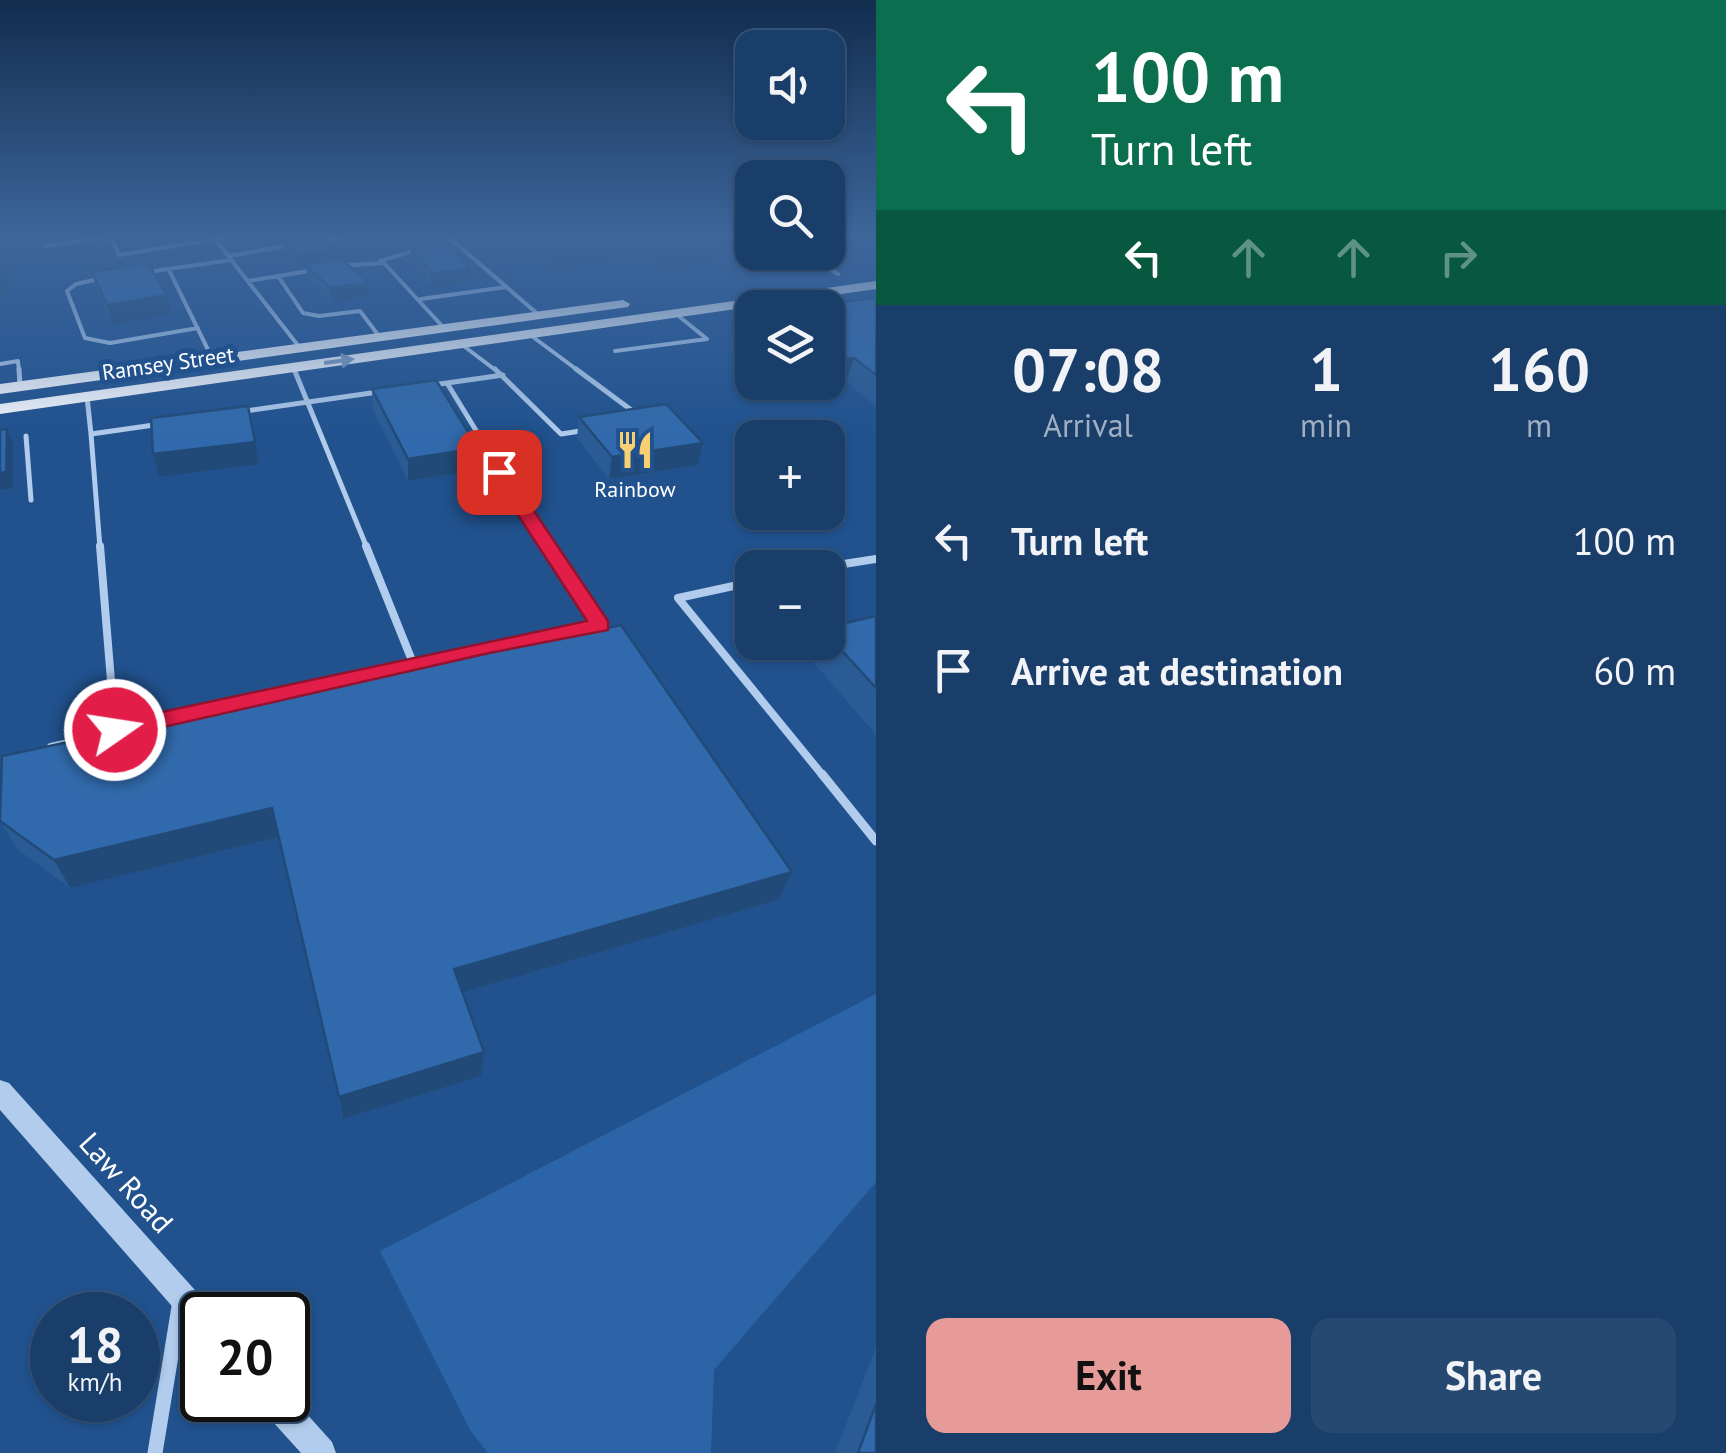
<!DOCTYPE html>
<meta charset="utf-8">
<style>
:root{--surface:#193e6a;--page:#264972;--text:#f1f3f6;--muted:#9faec1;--line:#37577e;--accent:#e69b98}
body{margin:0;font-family:"PT Sans",sans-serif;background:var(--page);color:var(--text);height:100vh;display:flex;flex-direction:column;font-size:38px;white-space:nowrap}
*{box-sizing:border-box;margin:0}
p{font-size:32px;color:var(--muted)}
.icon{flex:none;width:55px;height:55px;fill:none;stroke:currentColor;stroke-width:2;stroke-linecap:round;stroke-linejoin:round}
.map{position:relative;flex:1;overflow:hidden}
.side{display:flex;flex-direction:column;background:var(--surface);width:850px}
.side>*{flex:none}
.top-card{background:#0b6e4f;color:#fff;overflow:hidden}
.fabs{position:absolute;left:735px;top:30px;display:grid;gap:20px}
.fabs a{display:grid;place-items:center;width:110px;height:110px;border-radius:20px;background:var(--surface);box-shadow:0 2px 8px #0004,0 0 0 2px var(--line);font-size:50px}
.speed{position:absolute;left:30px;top:1292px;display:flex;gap:20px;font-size:50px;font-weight:700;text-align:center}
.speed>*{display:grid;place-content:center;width:130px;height:130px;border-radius:50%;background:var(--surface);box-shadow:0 2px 8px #0004,0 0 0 2px var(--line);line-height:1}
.speed small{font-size:25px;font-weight:400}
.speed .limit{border:5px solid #111;border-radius:15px;background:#fff;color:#111}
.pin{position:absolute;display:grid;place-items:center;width:85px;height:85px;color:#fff;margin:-42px;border-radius:20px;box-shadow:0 5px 15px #0006}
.me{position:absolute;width:110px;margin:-55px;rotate:77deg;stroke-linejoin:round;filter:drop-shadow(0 0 8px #0008)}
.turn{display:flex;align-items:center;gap:35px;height:210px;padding:0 50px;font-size:45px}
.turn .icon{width:130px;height:130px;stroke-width:2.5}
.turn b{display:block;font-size:70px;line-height:85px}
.lanes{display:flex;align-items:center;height:95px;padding:0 50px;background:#0003;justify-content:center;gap:50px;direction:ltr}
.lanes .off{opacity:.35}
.eta{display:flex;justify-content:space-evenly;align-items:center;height:170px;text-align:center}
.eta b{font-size:60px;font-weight:800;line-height:70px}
.primary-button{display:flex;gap:20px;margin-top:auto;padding:20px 50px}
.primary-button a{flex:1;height:115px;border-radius:20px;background:var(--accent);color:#111;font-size:40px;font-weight:800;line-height:115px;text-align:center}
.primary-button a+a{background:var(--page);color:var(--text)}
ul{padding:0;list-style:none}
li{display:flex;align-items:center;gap:30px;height:130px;padding:0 50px}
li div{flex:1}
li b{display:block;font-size:38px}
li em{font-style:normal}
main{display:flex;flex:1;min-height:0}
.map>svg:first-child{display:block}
.green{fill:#2b65a7}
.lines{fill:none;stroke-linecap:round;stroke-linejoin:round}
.service-far3{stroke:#b1ccec;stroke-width:4}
.service-far2{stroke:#b1ccec;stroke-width:5}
.service-far1{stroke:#b1ccec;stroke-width:8}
.service{stroke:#b1ccec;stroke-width:9}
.minor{stroke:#b1ccec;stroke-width:15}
.tertiary{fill:#b1ccec;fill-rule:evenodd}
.primary{fill:#f6f9ff;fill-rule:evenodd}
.wall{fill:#2a5b94}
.shaded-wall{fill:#224a78}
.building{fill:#316aac;stroke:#224a78;stroke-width:2.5}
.oneway{fill:#819dc1}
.route{fill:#e11d48;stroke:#92132f;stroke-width:2.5}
.labels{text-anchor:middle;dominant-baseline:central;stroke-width:10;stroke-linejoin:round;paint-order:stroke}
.far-street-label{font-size:22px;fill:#fff;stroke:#21528e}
.far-poi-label{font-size:22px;fill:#fff;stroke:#21528e}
.near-street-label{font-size:30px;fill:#fff;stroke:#21528e}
</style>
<main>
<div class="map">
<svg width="876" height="1453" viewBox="0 0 876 1453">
<rect width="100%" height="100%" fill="#21528e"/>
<!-- green -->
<path class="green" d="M876,994V1182L714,1370L711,1453H488L470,1430L380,1251Z"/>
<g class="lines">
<!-- service-far3 -->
<path class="service-far3" d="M126,234L110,236L119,255L246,234
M211,234L300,348
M445,234L539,315
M316,241L361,234
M46,246L110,236
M788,252L810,258L838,274
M228,256L293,245
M380,261L417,250
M338,266L384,263L444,328
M169,270L213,360
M147,272L231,260
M278,276L303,313L319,316L360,311L379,336
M103,278L76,284L67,291L85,338L110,343L198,328
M248,281L315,270
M784,298L798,308
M421,299L506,287
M732,306L752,321
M529,334L580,372
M461,344L498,372
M615,351L707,339L676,314
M0,364L18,361L19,372
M294,368L295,372"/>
<!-- service-far2 -->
<path class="service-far2" d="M19,369L20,386
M294,369L367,548
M495,369L561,434L587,430
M576,369L638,415
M447,383L503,375
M432,385L447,383L548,548
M87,397L91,434
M239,412L378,392
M26,436L31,500
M100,548L91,434L161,424"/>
<!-- service-far1 -->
<path class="service-far1" d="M100,546L115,730
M366,546L413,663
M818,568L876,559
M752,582L678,598L824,777
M51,747L489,646L601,625L547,546"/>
<!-- service -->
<path class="service" d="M822,774L876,841"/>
<!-- minor -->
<path class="minor" d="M155,1453L180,1301"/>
<!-- tertiary -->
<path class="tertiary" d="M0,1080L9,1083L212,1309L215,1315H202V1333L192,1329L0,1110Z
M288,1393L332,1442L336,1453H301L263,1411L259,1400H288Z"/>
<!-- primary -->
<path class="primary" d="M876,281V289L0,414V404Z
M623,300L630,304L628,307L0,394V384Z"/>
</g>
<!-- wall -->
<path class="wall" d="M518,234H752V252H755L754,255L654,268L639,256L552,267Z
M282,241L333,260L369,297L331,302L307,278L306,267L297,268L283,254Z
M410,245L470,269L469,282L431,287L410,258Z
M92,272L171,315L112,325L97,291Z
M876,301V406L846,382L778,392L768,382H828Z
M752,313V369L729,349L735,326L742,325L744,314Z
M372,389L478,448V470L408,481L373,410Z
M579,417L703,443L698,465L609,479L577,438Z
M876,616V735L809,657L815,642H828V627Z
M2,756L778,900L462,992L484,1052L481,1076L343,1119L278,837L70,888L17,849L0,821Z
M876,1347V1453H835Z"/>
<!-- shaded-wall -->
<path class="shaded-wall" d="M0,234H39L0,239Z
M643,234L639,256L552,267L554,243Z
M752,234V252H755L754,255L654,268L658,245Z
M332,249L333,262L305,264L306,267L297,268L295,255Z
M0,258L7,294L0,296Z
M470,269L469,282L431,287V273Z
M369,283V297L331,302L330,288Z
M167,295L171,315L112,325L107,305Z
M854,358L846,382L778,392L781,382H828V362Z
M7,429L13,444V488L0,490V473Z
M255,442L259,464L159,477L153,454Z
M703,443L698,465L609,479L612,457Z
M478,448V470L408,481V459Z
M272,808L278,837L70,888L54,860Z
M792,872L778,900L453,995L454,969Z
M484,1052L481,1076L343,1119L339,1097Z"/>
<!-- building -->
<path class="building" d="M544,234H636L554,243Z
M644,234H748L658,245Z
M316,235L332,249L295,255L282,241Z
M447,241L470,269L431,273L410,245Z
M342,259L369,283L330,288L305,264Z
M148,263L167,295L107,305L92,272Z
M872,298L876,301V375L854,358L828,362V308H795Z
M752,323V340L735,326Z
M436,380L478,448L408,459L372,389Z
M666,404L703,443L612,457L579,417Z
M248,406L255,442L153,454L151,418Z
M7,429L6,472L0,473V430Z
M876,616V688L828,635V627Z
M621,625L792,872L454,969L484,1052L339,1097L272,808L54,860L0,821L2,756Z
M876,1404V1453H858Z"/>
<!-- one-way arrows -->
<defs><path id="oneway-solid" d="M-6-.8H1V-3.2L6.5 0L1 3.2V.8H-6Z" transform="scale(2.5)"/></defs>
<use class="oneway" href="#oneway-solid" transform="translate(339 361) rotate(-8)"/>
<!-- sky -->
<linearGradient id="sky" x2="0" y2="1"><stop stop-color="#122d4e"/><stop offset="0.54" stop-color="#3d669b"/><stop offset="1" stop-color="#3d669b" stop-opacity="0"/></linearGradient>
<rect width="876" height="437" fill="url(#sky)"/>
<!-- route -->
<path class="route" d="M493,468H505L608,621V630L489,653L115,738L107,736L104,730L107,724L115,722L587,621L490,472Z"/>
<!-- icons -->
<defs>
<g id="restaurant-bare" transform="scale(3)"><path d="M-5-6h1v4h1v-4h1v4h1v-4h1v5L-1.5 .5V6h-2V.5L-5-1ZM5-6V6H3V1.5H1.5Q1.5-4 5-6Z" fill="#f8d072" stroke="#21528e" stroke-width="2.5" paint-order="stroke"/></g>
</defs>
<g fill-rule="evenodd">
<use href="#restaurant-bare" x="635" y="450"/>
</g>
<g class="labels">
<!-- far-street labels -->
<g class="far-street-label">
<text transform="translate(168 363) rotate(-8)">Ramsey Street</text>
</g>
<!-- far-poi labels -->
<g class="far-poi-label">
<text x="635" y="489">Rainbow</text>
</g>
<!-- near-street labels -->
<g class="near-street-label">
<text transform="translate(127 1182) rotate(48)">Law Road</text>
</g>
</g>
</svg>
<div class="fabs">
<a><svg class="icon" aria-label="sound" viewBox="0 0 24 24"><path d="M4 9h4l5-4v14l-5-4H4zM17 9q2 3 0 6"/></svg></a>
<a><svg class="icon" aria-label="search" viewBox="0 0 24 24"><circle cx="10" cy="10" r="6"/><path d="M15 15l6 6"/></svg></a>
<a><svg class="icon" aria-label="layers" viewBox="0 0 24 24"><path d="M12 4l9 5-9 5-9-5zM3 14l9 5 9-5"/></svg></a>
<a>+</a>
<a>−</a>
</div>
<div class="speed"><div>18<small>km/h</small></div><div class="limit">20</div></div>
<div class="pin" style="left:499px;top:472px;background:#d93025"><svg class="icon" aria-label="arrive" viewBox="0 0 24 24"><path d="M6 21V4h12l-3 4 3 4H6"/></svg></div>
<svg class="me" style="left:115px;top:730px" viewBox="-20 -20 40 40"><circle r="17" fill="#e11d48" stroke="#fff" stroke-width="3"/><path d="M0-11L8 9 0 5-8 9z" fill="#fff"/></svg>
</div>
<section class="side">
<div class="top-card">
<div class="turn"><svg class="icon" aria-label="left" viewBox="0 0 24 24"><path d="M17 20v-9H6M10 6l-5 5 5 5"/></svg><div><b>100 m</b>Turn left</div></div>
<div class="lanes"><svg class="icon" aria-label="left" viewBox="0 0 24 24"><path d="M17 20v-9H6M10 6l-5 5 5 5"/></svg><svg class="icon off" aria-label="ahead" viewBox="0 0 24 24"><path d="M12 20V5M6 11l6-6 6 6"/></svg><svg class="icon off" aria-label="ahead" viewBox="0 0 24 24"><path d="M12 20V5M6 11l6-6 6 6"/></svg><svg class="icon off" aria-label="right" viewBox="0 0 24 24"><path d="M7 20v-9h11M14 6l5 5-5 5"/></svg></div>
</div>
<div class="eta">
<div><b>07:08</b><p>Arrival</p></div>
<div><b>1</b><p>min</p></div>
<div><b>160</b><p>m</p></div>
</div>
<ul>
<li><svg class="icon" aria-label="left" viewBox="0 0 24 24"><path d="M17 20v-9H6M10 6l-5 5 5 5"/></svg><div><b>Turn left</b></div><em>100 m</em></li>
<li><svg class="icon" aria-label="arrive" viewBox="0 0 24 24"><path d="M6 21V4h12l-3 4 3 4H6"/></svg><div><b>Arrive at destination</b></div><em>60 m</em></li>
</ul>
<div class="primary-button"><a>Exit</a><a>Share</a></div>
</section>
</main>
